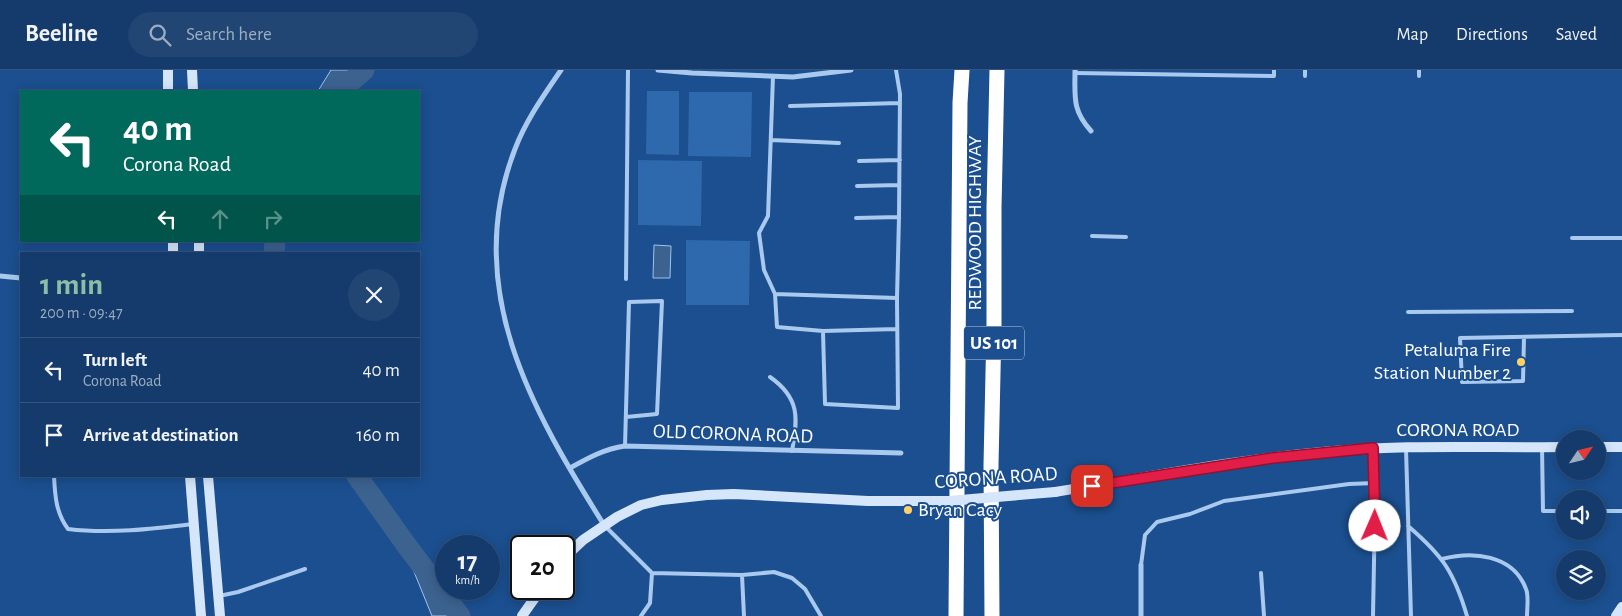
<!DOCTYPE html>
<meta charset="utf-8">
<style>
:root{--surface:#143b6b;--page:#214673;--text:#f1f3f6;--muted:#9dadc1;--line:#33557e;--accent:#8abfa5}
body{margin:0;font-family:"Alegreya Sans",sans-serif;background:var(--page);color:var(--text);height:100vh;display:flex;flex-direction:column;font-size:19px;white-space:nowrap}
*{box-sizing:border-box;margin:0}
p{font-size:16px;color:var(--muted)}
.icon{flex:none;width:28px;height:28px;fill:none;stroke:currentColor;stroke-width:2;stroke-linecap:round;stroke-linejoin:round}
.map{position:relative;flex:1;overflow:hidden}
.sheet{position:absolute;left:20px;top:182px;width:400px;height:225px;display:flex;flex-direction:column;background:var(--surface);border-radius:0px;box-shadow:0 2px 12px #0003,0 0 0 1px var(--line)}
.sheet>*{flex:none}
.top-card{position:absolute;left:20px;top:20px;width:400px;height:152px;border-radius:0px;box-shadow:0 2px 12px #0003,0 0 0 1px var(--line);background:#00695c;color:#fff;overflow:hidden}
.needle{width:32px;rotate:55deg}
.buttons{position:absolute;left:1556px;top:360px;display:grid;gap:10px}
.buttons a{display:grid;place-items:center;width:50px;height:50px;border-radius:50%;background:var(--surface);box-shadow:0 2px 12px #0003,0 0 0 1px var(--line);font-size:25px}
.speed{position:absolute;left:435px;top:465px;display:flex;gap:10px;font-size:25px;font-weight:700;text-align:center}
.speed>*{display:grid;place-content:center;width:65px;height:65px;border-radius:50%;background:var(--surface);box-shadow:0 2px 12px #0003,0 0 0 1px var(--line);line-height:1}
.speed small{font-size:12px;font-weight:400}
.speed .limit{border:2px solid #111;border-radius:8px;background:#fff;color:#111}
.pin{position:absolute;display:grid;place-items:center;width:42px;height:42px;color:#fff;margin:-21px;border-radius:10px;box-shadow:0 2px 8px #0006}
.me{position:absolute;width:55px;margin:-28px;rotate:1deg;stroke-linejoin:round;filter:drop-shadow(0 0 4px #0008)}
.turn{display:flex;align-items:center;gap:18px;height:105px;padding:0 20px;font-size:22px}
.turn .icon{width:65px;height:65px;stroke-width:2.5}
.turn b{display:block;font-size:35px;line-height:42px}
.lanes{display:flex;align-items:center;height:48px;padding:0 20px;background:#0003;justify-content:center;gap:25px;direction:ltr}
.lanes .off{opacity:.35}
.round{display:grid;place-items:center;flex:none;width:52px;height:52px;border-radius:26px;background:var(--page)}
.head{display:flex;align-items:center;justify-content:space-between;height:85px;padding:0 20px}
h1{font-size:30px;font-weight:700;line-height:38px;color:var(--accent)}
ul{padding:0;list-style:none}
li{display:flex;align-items:center;gap:15px;height:65px;padding:0 20px;border-top:1px solid var(--line)}
li div{flex:1}
li b{display:block;font-size:19px}
li em{font-style:normal}
header{display:flex;align-items:center;gap:30px;box-sizing:border-box;height:70px;padding:0 25px;background:var(--surface);border-bottom:1px solid var(--line)}
header strong{font-size:24px}
nav{display:flex;gap:28px;margin-inline-start:auto;font-size:18px}
.search{width:350px;height:45px;background:var(--page);display:flex;align-items:center;gap:12px;box-sizing:border-box;padding:0 18px;border-radius:28px;color:var(--muted);font-size:19px}
.map>svg:first-child{display:block}
.green{fill:#2e69ad}
.water{fill:#3c6290;stroke:#9cc4f0}
.lines{fill:none;stroke-linecap:round;stroke-linejoin:round}
.river{stroke:#3c6290;stroke-width:21}
.service{stroke:#a9c9ee;stroke-width:4}
.minor{stroke:#a9c9ee;stroke-width:5}
.secondary{stroke:#d6e6fa;stroke-width:10}
.motorway{stroke:#fff;stroke-width:15}
.secondary-bridge{stroke:#d6e6fa;stroke-width:10}
.route-casing{stroke:#92132f;stroke-width:12}
.route{stroke:#e11d48;stroke-width:9}
.poi-dot{fill:#ffd166;stroke:#1b4f8f;stroke-width:2}
.labels{text-anchor:middle;dominant-baseline:central;stroke-width:4;stroke-linejoin:round;paint-order:stroke}
.shield{fill:#1b4f8f;stroke:#bbcadd;stroke-width:1}
.shield-label{font-size:19px;font-weight:bold;fill:#fff}
.street-label{font-size:20px;fill:#fff;stroke:#1b4f8f}
.poi-label{font-size:20px;fill:#fff;stroke:#1b4f8f;text-anchor:end}
</style>
<header>
<strong>Beeline</strong>
<div class="search"><svg class="icon" aria-label="search" viewBox="0 0 24 24"><circle cx="10" cy="10" r="6"/><path d="M15 15l6 6"/></svg>Search here</div>
<nav><a>Map</a><a>Directions</a><a>Saved</a></nav>
</header>
<div class="map">
<svg width="1622" height="546" viewBox="0 0 1622 546">
<rect width="100%" height="100%" fill="#1b4f8f"/>
<!-- green -->
<path class="green" d="M647,21H679V85L646,84Z
M689,22H752L751,87L688,86Z
M638,90L702,91L701,156L638,155Z
M686,170L750,171L749,235H686Z"/>
<!-- water -->
<path class="water" d="M331,0H353L343,21H318Z
M654,175L671,176L670,208H653Z
M359,406H364L436,508L449,546H432L399,465Z"/>
<g class="lines">
<!-- river -->
<path class="river" d="M340,21L364,0
M274,184L275,171
M357,406L407,476L460,546"/>
<!-- service -->
<path class="service" d="M1075,3L1274,6V0
M773,6L768,146L759,163L764,200L775,224L777,257L823,261L825,334L898,338L897,228L775,224
M1305,6V0
M1419,6V0
M790,36L900,33
M771,70L839,73
M859,91L900,90
M857,116L899,115
M856,148L899,147L900,24L896,0
M1092,166L1126,167
M1572,168H1622
M626,209L628,0
M897,228L899,147
M1408,242L1572,241
M823,261L897,259
M1524,267L1523,311L1462,312L1460,268L1622,265
M770,307C800,328 798,348 792,381
M625,376L629,232L662,231L657,344L626,347
M1542,377L1543,441H1565
M1406,379L1411,546
M1373,380L1375,438L1373,546
M54,406C55,426 56,443 68,459C109,464 152,459 193,454
M1598,441H1622
M1408,456C1443,486 1454,502 1467,546
M606,457L652,503L742,505L774,502L792,508L805,519L821,546
M1442,489C1472,481 1513,484 1526,519C1529,526 1527,538 1527,546
M1141,495L1145,465L1157,452L1190,444L1224,431L1349,414L1375,413
M1261,503L1264,546
M742,505L744,546
M219,526L238,522L305,499
M641,546L650,533L652,503"/>
<!-- minor -->
<path class="minor" d="M561,0C544,25 526,50 515,79C461,218 532,340 604,455
M658,0L692,3L793,7L851,0
M1075,0C1075,27 1072,40 1091,61
M0,206L21,208
M570,398C588,388 604,379 625,376L901,383
M1141,495V546"/>
<!-- secondary -->
<path class="secondary" d="M168,0V21
M192,0L193,21
M173,171V184
M199,171V184
M1598,377H1622
M190,406L201,546
M208,406L220,546
M1055,422C1144,408 1233,390 1322,382C1403,374 1484,378 1565,377
M564,488L583,470L617,447L641,435L662,430L707,425L734,424L868,431
M522,546L541,519
M1616,546L1622,537"/>
<!-- motorway -->
<path class="motorway" d="M956,546L960,33L962,0
M992,546L991,395L994,257V138L997,0"/>
<!-- secondary-bridge -->
<path class="secondary-bridge" d="M868,431H949L1055,422"/>
</g>
<g class="lines">
<!-- route casing -->
<g class="route-casing">
<path id="route" d="M1092,416L1273,388L1373,378L1375,456"/>
</g>
<!-- route -->
<use href="#route" class="route"/>
</g>
<!-- markers -->
<g class="poi-dot">
<circle cx="1521" cy="292" r="5"/>
<circle cx="908" cy="440" r="5"/>
</g>
<g class="labels">
<!-- shield labels -->
<rect class="shield" x="964" y="256.5" width="60" height="33" rx="4"/>
<g class="shield-label">
<text x="994" y="273">US 101</text>
</g>
<!-- street labels -->
<g class="street-label">
<text transform="translate(975 153) rotate(-90)">REDWOOD HIGHWAY</text>
<text x="1458" y="360">CORONA ROAD</text>
<text transform="translate(733 364) rotate(2)">OLD CORONA ROAD</text>
<text transform="translate(996 408) rotate(-4)">CORONA ROAD</text>
</g>
<!-- poi labels -->
<g class="poi-label">
<text x="1511" y="280">Petaluma Fire<tspan x="1511" dy="23">Station Number 2</tspan></text>
<text x="918" y="440" text-anchor="start">Bryan Cacy</text>
</g>
</g>
</svg>
<div class="buttons">
<a><svg class="needle" viewBox="-14 -14 28 28"><path d="M0-13l5 13h-10z" fill="#e53935"/><path d="M0 13l5-13h-10z" fill="#9dadc1"/></svg></a>
<a><svg class="icon" aria-label="sound" viewBox="0 0 24 24"><path d="M4 9h4l5-4v14l-5-4H4zM17 9q2 3 0 6"/></svg></a>
<a><svg class="icon" aria-label="layers" viewBox="0 0 24 24"><path d="M12 4l9 5-9 5-9-5zM3 14l9 5 9-5"/></svg></a>
</div>
<div class="speed"><div>17<small>km/h</small></div><div class="limit">20</div></div>
<div class="pin" style="left:1092px;top:416px;background:#d93025"><svg class="icon" aria-label="arrive" viewBox="0 0 24 24"><path d="M6 21V4h12l-3 4 3 4H6"/></svg></div>
<svg class="me" style="left:1375px;top:456px" viewBox="-20 -20 40 40"><circle r="19" fill="#fff"/><path d="M0-13L10 11 0 6-10 11z" fill="#e11d48"/></svg>
<div class="top-card">
<div class="turn"><svg class="icon" aria-label="left" viewBox="0 0 24 24"><path d="M17 20v-9H6M10 6l-5 5 5 5"/></svg><div><b>40 m</b>Corona Road</div></div>
<div class="lanes"><svg class="icon" aria-label="left" viewBox="0 0 24 24"><path d="M17 20v-9H6M10 6l-5 5 5 5"/></svg><svg class="icon off" aria-label="ahead" viewBox="0 0 24 24"><path d="M12 20V5M6 11l6-6 6 6"/></svg><svg class="icon off" aria-label="right" viewBox="0 0 24 24"><path d="M7 20v-9h11M14 6l5 5-5 5"/></svg></div>
</div>
<section class="sheet">
<div class="head"><div><h1>1 min</h1><p>200 m · 09:47</p></div><a class="round"><svg class="icon" aria-label="close" viewBox="0 0 24 24"><path d="M6 6l12 12M18 6L6 18"/></svg></a></div>
<ul>
<li><svg class="icon" aria-label="left" viewBox="0 0 24 24"><path d="M17 20v-9H6M10 6l-5 5 5 5"/></svg><div><b>Turn left</b><p>Corona Road</p></div><em>40 m</em></li>
<li><svg class="icon" aria-label="arrive" viewBox="0 0 24 24"><path d="M6 21V4h12l-3 4 3 4H6"/></svg><div><b>Arrive at destination</b></div><em>160 m</em></li>
</ul>
</section>
</div>
